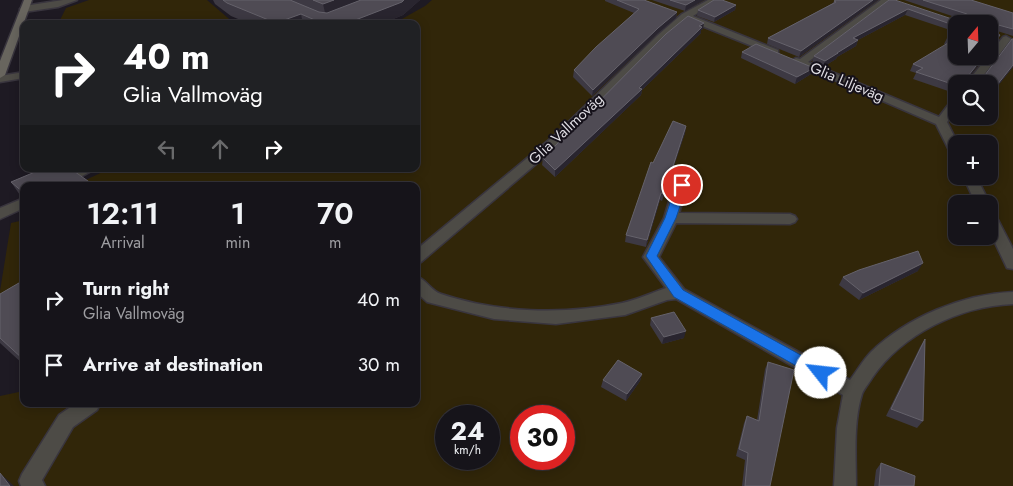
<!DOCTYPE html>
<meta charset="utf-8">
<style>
:root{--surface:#16141a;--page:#1f1d23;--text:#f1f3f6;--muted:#9e9ea2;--line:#353339}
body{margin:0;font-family:Jost,sans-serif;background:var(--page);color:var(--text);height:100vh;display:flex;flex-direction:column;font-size:19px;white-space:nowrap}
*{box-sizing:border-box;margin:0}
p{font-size:16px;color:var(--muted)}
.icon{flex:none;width:28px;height:28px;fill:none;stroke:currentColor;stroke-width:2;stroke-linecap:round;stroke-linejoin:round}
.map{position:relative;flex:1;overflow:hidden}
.details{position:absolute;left:20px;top:182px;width:400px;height:225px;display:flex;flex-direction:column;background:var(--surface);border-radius:10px;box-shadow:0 2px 12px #0003,0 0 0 1px var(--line)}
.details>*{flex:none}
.banner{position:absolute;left:20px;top:20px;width:400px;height:152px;border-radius:10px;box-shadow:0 2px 12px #0003,0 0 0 1px var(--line);background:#202124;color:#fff;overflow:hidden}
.needle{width:32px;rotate:19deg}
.controls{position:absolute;left:948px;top:15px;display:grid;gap:10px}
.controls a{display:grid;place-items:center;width:50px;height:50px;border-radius:10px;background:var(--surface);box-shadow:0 2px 12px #0003,0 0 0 1px var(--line);font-size:25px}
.speed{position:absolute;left:435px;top:405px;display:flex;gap:10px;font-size:25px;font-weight:700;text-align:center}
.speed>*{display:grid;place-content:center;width:65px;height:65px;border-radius:50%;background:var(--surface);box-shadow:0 2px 12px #0003,0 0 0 1px var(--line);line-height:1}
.speed small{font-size:12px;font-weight:400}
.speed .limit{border:8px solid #d22;background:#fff;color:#111}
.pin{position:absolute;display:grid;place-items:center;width:42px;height:42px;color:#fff;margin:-21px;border:2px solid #fff;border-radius:50%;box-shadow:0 1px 5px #0007}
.me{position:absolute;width:55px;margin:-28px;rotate:299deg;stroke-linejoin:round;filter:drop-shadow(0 0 4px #0008)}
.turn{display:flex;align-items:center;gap:18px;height:105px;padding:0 20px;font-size:22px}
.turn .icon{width:65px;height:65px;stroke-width:2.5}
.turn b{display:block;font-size:35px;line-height:42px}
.lanes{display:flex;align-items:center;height:48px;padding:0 20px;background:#0003;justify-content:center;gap:25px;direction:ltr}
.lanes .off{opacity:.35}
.eta{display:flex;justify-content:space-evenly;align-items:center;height:85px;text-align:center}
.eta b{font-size:30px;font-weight:600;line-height:35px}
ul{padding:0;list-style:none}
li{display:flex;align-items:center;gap:15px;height:65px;padding:0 20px}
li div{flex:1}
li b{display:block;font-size:19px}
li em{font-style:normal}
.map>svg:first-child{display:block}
.green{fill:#312609;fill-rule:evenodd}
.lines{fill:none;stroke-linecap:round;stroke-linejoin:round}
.street-casing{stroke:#39353e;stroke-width:3}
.secondary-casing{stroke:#39353e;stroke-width:3}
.street{fill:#4d4b46;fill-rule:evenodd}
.secondary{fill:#68655e;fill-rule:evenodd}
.wall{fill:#3d3943}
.shaded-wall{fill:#29252f}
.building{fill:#4f4b54;stroke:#65626b}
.route{fill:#1a73e8;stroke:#114b97}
.labels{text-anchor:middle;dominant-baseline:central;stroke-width:4;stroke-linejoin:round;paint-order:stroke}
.far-street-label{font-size:15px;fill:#dfdde3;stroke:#15111a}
</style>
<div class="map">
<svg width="1013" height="486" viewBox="0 0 1013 486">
<rect width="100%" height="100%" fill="#1e1a23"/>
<!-- green -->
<path class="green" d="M89,0H207L235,24H58L66,8Z
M432,0H1013V13L986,5L1013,14V486H0V396L19,392L24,394V404H55L71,409L78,404H416V186L75,185L109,169H416V24H393L425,6ZM956,24H989V56H956ZM956,84H989V116H956ZM956,144H989V176H956ZM956,204H989V236H956ZM446,416H489V459H446ZM521,416H564V459H521Z
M24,220V318L0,332V291L11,223Z"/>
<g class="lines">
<!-- street casing -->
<g class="street-casing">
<path id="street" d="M63,0H77L58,7L24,12L20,9L24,6Z
M708,0H718L693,16L778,50V54H772L687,20L664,39L563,141L421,262L416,263V250L555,135L658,35L682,14Z
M881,0H890L808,62L939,117L952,100L956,99V109L947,122L958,144H956V156L950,152L936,124L791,61L796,58L800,59Z
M1006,36L1011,39L977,84H966L1003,37Z
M24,72V78L0,82V76Z
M78,169H95L64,186H47L49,183Z
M963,176H976L990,204L989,206V204H976Z
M681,181L688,185L679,213L790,214L795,216L797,219L795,222L790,224L676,223L659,257L684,289L850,380C857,371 863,360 871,352C907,317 963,294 1013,292V304C960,306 902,334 872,378C869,383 864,389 862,394C853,423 856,457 856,486H834L837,428L843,395L676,299L667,300L625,315L556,324L494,319L427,302L416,292V276C426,279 431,291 441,294C498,313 563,315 622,303C637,300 651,293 666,288L643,257L664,218L674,185Z
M24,198V208L0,219V208Z
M989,212L994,213L996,216L1013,249V269L1007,268L989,230Z
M75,404H100L97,410L73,427L42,480L45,486H21L19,481L22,474L59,415Z"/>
</g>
<!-- secondary casing -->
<g class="secondary-casing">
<path id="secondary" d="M24,0H32L5,75L0,78V61Z"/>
</g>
<!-- street -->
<use href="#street" class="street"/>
<!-- secondary -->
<use href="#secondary" class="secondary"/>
</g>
<!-- wall -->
<path class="wall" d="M213,0H420L403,15L381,24H250L231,16L215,4Z
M605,0H644L677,12L676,18L657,34L592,96L573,77L574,70L634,13L605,1Z
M652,0H704L685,11Z
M836,0H878L799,57L767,44L768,38L833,3L834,1Z
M889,0L958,21L964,20L904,0H971L1013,13V36L991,29V31L997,41L989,52V24H956V56H985L968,79H982L1013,67L989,97V84H956V98H951L948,91L913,79L916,73L910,71L913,64L946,45L944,44L947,38L956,32L905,15L858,40L856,46L837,57L836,59L823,67L812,63L814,56Z
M736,5L735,10L714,22L697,16L698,10Z
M703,29L701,30V33L642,90L641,95L555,177L542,165L543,158L666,34Z
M742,52L811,74L795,84L741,58Z
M686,126L685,133L662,201L660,200L646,247L625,242L626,235L653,163Z
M11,182L24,186V201Z
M918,271L859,300L839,285L843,277Z
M24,280V365L0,343V294Z
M651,318L684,338L662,344L650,325Z
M925,339L923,421L917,428L886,416L920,347Z
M768,362L770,486H742L745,460L736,456L744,423L747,416L757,420L765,369Z
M642,374L640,381L626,401L601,387L603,380Z
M881,463L914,486H874L876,470Z"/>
<!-- shaded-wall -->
<path class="shaded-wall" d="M334,0H367L326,17L323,4Z
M404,0H420L403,15L381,24H345Z
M695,0H704L685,11L686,5Z
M873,0H878L799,57L801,51Z
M736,5L735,10L714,22L715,17Z
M908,9L905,15L858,40L856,46L837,57L836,59L823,67L825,61L837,53L853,38Z
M677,12L676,18L657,34L592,96L593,90L658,28Z
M301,14L303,24H277L276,23Z
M704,23L703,29L701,30V33L642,90L641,95L555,177V170L639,88L699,26Z
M1000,35L997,41L989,52V50Z
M984,56H985L965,83L968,76Z
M1013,65V67L989,97V95Z
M814,68L811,74L795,84L797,77Z
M955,92H956V98H951Z
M686,126L685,133L662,201L664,194Z
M661,193L660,200L646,247L647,240Z
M923,263L918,271L859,300L863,293Z
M686,331L684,338L662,344L664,337Z
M642,374L640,381L626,401L627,394Z
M66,404H72L68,407Z
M0,473L14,486H10Z"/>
<!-- building -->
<path class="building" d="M223,0H290L319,12L327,13L361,0H404L402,2L345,24H324L301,14L276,23L227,3Z
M313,0H334L323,4Z
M617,0H644L677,12L658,28L593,90L574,70L596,47L639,9Z
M670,0H695L686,5Z
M714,0H722L736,5L715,17L698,10Z
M836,0H873L801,51L768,38L836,2L834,1Z
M889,0H895L958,21L970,19L967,14L923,0H971L1013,13V29L991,23V31L1000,35L989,50V24H956V26L908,9L853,38L858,40L837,53H838L825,61L814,56Z
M688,16L704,23L699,26L702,27L639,88L642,89L555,170L543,158L666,34Z
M956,32V56H984L968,76V79H982L1012,39H1013V65L989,95V84H956V92H955L952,84L916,72L923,68L913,64L953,40L947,38Z
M756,44L814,68L797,77L742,52Z
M673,121L686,126L664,194L661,193L647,240L626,235L651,162L653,163Z
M42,169H71L95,186H24V193L11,182Z
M918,251L923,263L863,293L843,277L859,270Z
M24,280V360L0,338V294Z
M674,312L686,331L664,337L651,318Z
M925,339L923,421L891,409Z
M618,360L642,374L627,394L603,380Z
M768,362L794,370L770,486H745L748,453L739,449L747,416L759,421Z
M881,463L915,476L914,486H879Z
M0,473L10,486H0Z"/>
<!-- route -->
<path class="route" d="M682,182L687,185L676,218L657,256L683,290L826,369L828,373L826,377L821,379L816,377L674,297L646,256L665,218L676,185Z"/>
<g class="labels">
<!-- far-street labels -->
<g class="far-street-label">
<text transform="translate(847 82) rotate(23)">Glia Liljeväg</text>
<text transform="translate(566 129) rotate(-43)">Glia Vallmoväg</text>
</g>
</g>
</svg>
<div class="controls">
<a><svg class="needle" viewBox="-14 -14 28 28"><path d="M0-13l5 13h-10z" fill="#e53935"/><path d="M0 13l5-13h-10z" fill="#9e9ea2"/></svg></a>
<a><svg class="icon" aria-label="search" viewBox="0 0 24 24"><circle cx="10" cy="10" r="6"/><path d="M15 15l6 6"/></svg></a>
<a>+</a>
<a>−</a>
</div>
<div class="speed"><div>24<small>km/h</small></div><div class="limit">30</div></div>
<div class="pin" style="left:682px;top:185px;background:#d93025"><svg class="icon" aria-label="arrive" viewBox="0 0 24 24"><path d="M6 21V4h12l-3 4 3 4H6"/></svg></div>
<svg class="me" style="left:821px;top:373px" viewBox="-20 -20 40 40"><circle r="19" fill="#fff"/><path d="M0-13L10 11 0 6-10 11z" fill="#1a73e8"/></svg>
<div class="banner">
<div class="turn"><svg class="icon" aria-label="right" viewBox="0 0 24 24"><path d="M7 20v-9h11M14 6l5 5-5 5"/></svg><div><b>40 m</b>Glia Vallmoväg</div></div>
<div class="lanes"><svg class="icon off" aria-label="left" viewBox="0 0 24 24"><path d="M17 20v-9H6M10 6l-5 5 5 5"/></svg><svg class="icon off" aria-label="ahead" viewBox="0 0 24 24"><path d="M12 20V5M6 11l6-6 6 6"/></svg><svg class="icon" aria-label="right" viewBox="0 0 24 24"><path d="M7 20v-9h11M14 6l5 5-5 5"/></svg></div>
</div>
<section class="details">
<div class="eta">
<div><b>12:11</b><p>Arrival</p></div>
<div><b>1</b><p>min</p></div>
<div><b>70</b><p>m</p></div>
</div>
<ul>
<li><svg class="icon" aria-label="right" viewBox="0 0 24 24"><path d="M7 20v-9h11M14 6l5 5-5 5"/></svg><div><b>Turn right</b><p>Glia Vallmoväg</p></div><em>40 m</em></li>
<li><svg class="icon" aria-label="arrive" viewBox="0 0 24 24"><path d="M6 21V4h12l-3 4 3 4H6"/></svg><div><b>Arrive at destination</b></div><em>30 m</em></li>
</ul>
</section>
</div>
